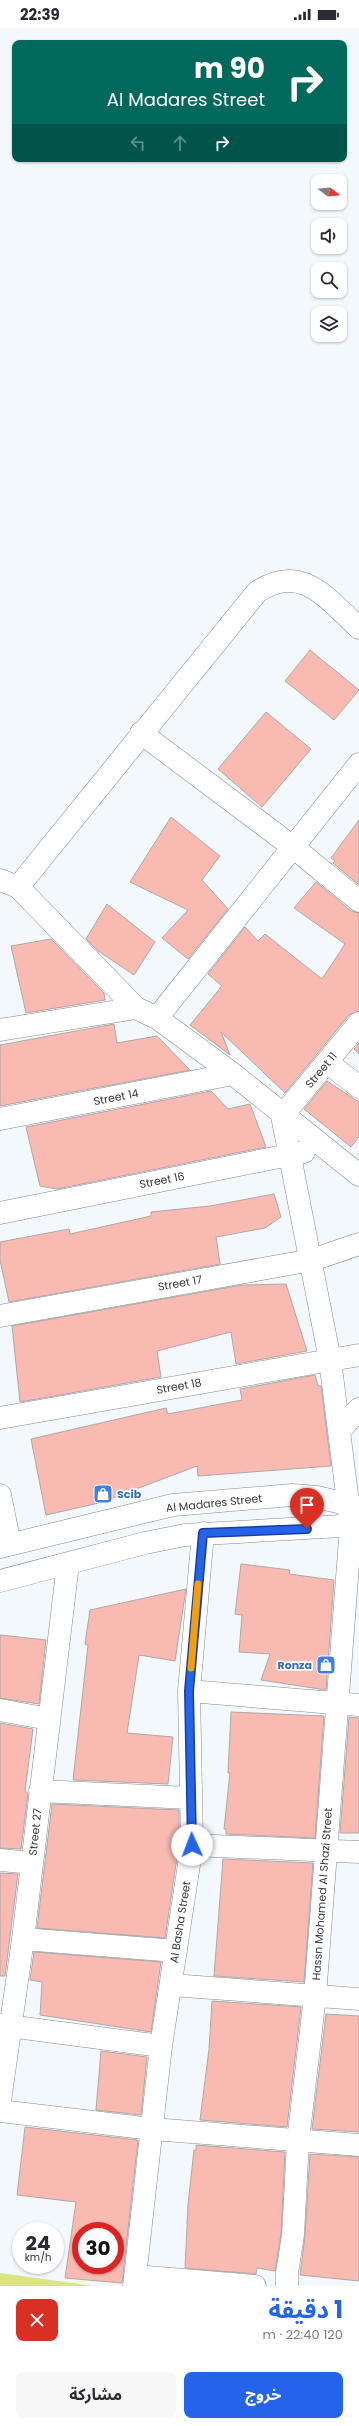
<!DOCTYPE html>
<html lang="ar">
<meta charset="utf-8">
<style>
:root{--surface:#fff;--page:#f7f7f7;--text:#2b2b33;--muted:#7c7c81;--accent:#2563eb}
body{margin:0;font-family:Poppins,"Noto Sans Arabic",sans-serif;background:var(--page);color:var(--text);direction:rtl;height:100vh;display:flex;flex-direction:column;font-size:15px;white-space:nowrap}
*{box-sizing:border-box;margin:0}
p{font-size:13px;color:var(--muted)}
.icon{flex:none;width:22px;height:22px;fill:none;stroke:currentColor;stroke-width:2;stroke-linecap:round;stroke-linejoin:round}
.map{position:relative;height:2258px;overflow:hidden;direction:ltr}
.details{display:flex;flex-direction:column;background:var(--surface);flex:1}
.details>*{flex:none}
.top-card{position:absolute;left:12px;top:12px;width:335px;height:122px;border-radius:8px;box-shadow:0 1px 3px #0004;direction:rtl;background:#00695c;color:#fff;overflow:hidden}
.needle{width:26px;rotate:106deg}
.controls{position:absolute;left:311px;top:146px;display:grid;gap:8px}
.controls a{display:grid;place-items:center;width:36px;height:36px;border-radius:8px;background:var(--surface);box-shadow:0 1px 3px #0004;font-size:20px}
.speed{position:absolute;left:12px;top:2194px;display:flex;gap:8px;font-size:20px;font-weight:700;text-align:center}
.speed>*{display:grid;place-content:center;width:52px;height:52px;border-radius:50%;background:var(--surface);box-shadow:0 1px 3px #0004;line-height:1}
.speed small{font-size:10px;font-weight:400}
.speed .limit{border:6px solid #d22;background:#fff;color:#111}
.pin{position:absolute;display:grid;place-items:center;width:34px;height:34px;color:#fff;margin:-41px -17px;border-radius:50% 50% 50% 0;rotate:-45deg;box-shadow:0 0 4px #0007}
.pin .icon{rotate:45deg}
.me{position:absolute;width:44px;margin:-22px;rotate:358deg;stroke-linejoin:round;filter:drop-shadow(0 0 3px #0008)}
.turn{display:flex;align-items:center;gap:14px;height:84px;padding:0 16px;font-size:18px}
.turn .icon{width:52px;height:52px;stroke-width:2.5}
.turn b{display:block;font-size:28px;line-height:34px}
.lanes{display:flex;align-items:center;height:38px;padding:0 16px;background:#0003;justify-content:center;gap:20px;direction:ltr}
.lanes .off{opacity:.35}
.round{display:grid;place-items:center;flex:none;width:42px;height:42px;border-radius:8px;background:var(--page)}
.head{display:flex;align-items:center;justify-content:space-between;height:68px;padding:0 16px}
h1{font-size:24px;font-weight:700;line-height:30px;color:var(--accent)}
.primary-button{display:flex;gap:8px;margin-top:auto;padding:8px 16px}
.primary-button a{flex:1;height:46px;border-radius:8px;background:var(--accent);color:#fff;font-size:16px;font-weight:700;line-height:46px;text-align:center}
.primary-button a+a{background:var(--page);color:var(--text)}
.status{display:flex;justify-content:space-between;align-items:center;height:28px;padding:0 20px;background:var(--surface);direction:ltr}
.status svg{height:11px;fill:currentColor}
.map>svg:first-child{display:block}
.green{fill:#dce583}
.building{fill:#f9bab2;stroke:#b0a8a7;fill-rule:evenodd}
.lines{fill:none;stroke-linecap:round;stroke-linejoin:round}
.minor-casing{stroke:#85898e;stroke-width:23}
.tertiary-casing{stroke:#85898e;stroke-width:23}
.minor{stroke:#fff;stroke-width:22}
.tertiary{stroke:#fff;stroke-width:22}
.route-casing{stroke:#184099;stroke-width:10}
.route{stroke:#2563eb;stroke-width:7}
.slow{stroke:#f59e0b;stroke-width:7}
.labels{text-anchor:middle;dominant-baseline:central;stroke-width:3.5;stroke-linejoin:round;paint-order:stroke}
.street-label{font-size:11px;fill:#36383b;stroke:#fff}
.shop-label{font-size:11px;font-weight:bold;fill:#366cbe;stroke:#fff;text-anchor:start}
</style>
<div class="status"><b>22:39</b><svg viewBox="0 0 49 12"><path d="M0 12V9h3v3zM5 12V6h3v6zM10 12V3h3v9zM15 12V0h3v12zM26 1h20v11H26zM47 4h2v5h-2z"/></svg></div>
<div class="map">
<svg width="359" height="2258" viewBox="0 0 359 2258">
<rect width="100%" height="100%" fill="#f3f8fd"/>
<!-- green -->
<path class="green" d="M0,2245L94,2258H0Z"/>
<!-- building -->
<path class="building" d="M310,622L359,662L334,692L285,653Z
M266,684L311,721L262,779L218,741Z
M171,789L220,828L202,852L228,881L188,931L162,910L188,882L130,854Z
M359,792V857L333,835L335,833L331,830Z
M316,854L351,883L359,885V983L349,987L285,1065L221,1004L230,1027L190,997L222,958L208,946L245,899L258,913L265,906L322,951L345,916L294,880Z
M107,876L155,914L134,947L98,923L86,911Z
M51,911L104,965L105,972L26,985L11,918Z
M114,996L117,1015L157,1008L190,1042L0,1078V1017Z
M359,1015V1026L354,1021Z
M327,1053L359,1074V1109L351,1119L304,1081Z
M211,1063L228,1081L250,1076L266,1119L57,1161L40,1158L26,1099Z
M274,1166L281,1189L265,1200L216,1209L220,1236L9,1274L0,1232V1214L69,1201L70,1206L151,1188V1184L210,1178Z
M286,1256L307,1323L236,1336L231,1304L157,1323L161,1349L20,1374L12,1298L242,1257Z
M315,1347L318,1358H321L331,1438L198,1448L197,1438L112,1470V1472L46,1487L31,1411L166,1380L168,1386L242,1372L240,1361Z
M241,1536L290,1542L289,1546L334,1552L326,1662L261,1652L270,1626L239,1624L242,1587L235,1586Z
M186,1561L175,1633L139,1627L127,1705L173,1709L168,1756L73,1752L88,1617L85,1616L90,1582Z
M0,1607L46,1612L39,1676L0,1670Z
M231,1684L324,1688L315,1810L226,1806V1801H224L230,1745H228Z
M349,1689L359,1690V1805H340Z
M0,1695L33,1701L25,1763L28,1765L21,1821L0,1820Z
M52,1776L179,1782V1816L165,1910L37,1900Z
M223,1831L313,1835L304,1954L214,1948Z
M0,1845L18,1846L5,1948H0Z
M34,1924L161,1934L151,2004L40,1987L42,1954L30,1952Z
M212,1973L301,1979L287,2099L200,2092L209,2021Z
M326,1986L359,1988V2104L312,2101Z
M101,2023L147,2029L141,2087L96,2082Z
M25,2099L138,2112L122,2255L65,2250L76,2174L17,2167ZM81,2203H115V2237H81Z
M196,2117L285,2124L281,2206L275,2243L257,2240L256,2246L185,2240L188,2176L194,2122H196Z
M310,2126L359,2129V2253L300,2247L305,2208Z"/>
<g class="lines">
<!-- minor casing -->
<g class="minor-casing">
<path id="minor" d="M141,705L293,819L359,873
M0,852L18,859L136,980L157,990L233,1046L359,1147
M18,859L257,564C302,534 327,571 359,600
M157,990L359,736
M0,1002L136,980
M328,1035L359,1059
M0,1091L233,1046
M0,1185L304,1124
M0,1288L312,1232L359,1216
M0,1390L359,1327
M340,1402L359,1381
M0,1467L10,1516
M189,1663L359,1677
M0,1682L49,1691
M40,1763L190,1770
M192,1817L359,1824
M0,1832L32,1835
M23,1911L176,1923
M171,1957L359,1971
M0,1997L161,2018
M0,2073L23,1911L68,1536
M0,2083L152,2101L359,2117
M135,2248L255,2258
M134,2258L161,2018L192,1817L189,1663L203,1505
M287,2258V2245L293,2207L298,2113L315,1968L351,1498L330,1332L282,1088L359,995"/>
</g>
<!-- tertiary casing -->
<g class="tertiary-casing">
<path id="tertiary" d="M0,1519L173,1477L292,1467L317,1469L359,1479
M0,1553L145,1515L185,1507L359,1497"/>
</g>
<!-- minor -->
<use href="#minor" class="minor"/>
<!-- tertiary -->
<use href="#tertiary" class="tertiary"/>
</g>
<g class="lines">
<!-- route casing -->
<g class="route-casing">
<path id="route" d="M192,1817L189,1663L203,1505L307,1501"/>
</g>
<!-- route -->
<use href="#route" class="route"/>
<!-- slow -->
<path class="slow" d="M191,1640L198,1556"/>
</g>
<!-- icons -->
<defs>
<g id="shop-square" transform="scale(1)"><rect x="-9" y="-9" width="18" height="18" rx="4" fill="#3f7fe0" stroke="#fff"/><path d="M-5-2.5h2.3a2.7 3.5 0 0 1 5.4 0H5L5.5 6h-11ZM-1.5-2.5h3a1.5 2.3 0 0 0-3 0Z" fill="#fff"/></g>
</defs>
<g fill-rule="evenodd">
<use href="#shop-square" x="103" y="1466"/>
<use href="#shop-square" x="326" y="1637"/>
</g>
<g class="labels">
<!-- street labels -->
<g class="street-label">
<text transform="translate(321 1042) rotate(-50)">Street 11</text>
<text transform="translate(116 1069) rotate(-11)">Street 14</text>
<text transform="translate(162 1152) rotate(-11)">Street 16</text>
<text transform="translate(180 1255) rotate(-10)">Street 17</text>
<text transform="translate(179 1358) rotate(-10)">Street 18</text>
<text transform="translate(214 1475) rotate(-6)">Al Madares Street</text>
<text transform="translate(35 1804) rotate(-84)">Street 27</text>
<text transform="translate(322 1866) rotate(-86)">Hassn Mohamed Al Shazi Street</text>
<text transform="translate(180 1894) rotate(-81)">Al Basha Street</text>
</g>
<!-- shop labels -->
<g class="shop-label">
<text x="117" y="1466">Scib</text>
<text x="312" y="1637" text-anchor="end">Ronza</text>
</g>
</g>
</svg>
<div class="controls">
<a><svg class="needle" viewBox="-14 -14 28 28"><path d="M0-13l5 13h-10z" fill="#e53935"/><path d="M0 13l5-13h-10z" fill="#7c7c81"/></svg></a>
<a><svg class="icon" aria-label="sound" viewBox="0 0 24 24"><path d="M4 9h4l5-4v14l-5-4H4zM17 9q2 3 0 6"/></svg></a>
<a><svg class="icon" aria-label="search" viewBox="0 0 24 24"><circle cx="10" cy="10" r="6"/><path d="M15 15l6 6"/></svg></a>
<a><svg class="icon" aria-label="layers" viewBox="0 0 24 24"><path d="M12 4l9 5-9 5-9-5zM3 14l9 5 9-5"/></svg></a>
</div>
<div class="speed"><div>24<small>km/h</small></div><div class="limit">30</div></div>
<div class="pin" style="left:307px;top:1501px;background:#d93025"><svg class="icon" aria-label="arrive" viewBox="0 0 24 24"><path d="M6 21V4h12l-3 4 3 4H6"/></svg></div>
<svg class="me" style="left:192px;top:1817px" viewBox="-20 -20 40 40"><circle r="19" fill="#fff"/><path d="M0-13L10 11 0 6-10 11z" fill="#2563eb"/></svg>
<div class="top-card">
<div class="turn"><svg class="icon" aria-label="right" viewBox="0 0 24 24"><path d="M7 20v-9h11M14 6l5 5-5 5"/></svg><div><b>90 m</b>Al Madares Street</div></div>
<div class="lanes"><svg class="icon off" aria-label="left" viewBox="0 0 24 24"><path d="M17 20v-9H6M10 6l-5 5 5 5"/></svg><svg class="icon off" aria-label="ahead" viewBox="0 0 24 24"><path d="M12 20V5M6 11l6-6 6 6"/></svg><svg class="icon" aria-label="right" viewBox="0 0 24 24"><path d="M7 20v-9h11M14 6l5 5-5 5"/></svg></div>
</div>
</div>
<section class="details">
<div class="head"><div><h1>1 دقيقة</h1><p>120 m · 22:40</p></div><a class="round" style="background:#d93025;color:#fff"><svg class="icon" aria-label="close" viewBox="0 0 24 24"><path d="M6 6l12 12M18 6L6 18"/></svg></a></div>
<div class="primary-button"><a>خروج</a><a>مشاركة</a></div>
</section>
